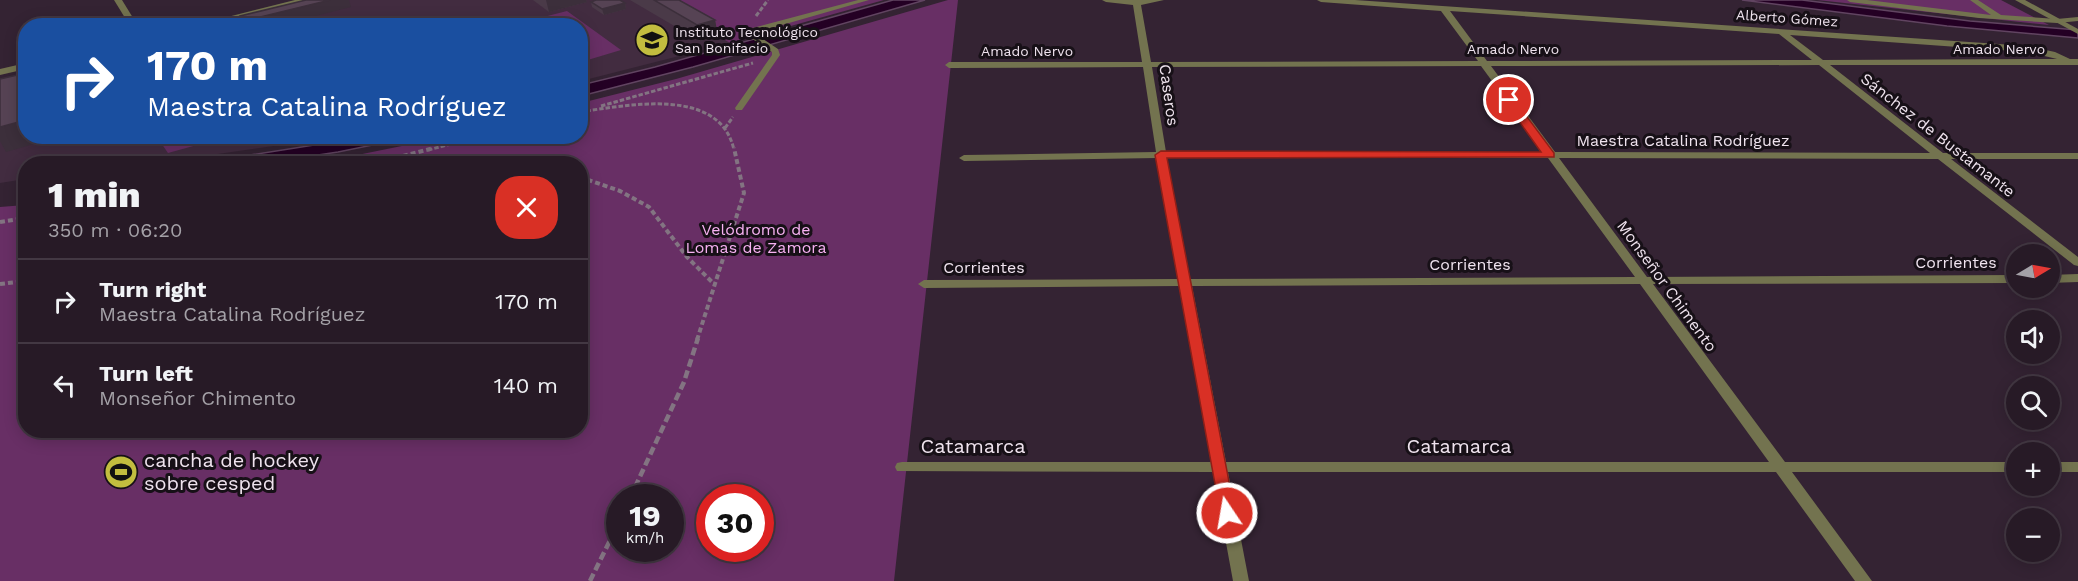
<!DOCTYPE html>
<meta charset="utf-8">
<style>
:root{--surface:#271a26;--page:#332732;--text:#f1f3f6;--muted:#a4a1a7;--line:#433843}
body{margin:0;font-family:"Work Sans",sans-serif;background:var(--page);color:var(--text);height:100vh;display:flex;flex-direction:column;font-size:22px;white-space:nowrap}
*{box-sizing:border-box;margin:0}
p{font-size:20px;color:var(--muted)}
.icon{flex:none;width:33px;height:33px;fill:none;stroke:currentColor;stroke-width:2;stroke-linecap:round;stroke-linejoin:round}
.map{position:relative;flex:1;overflow:hidden}
.panel{position:absolute;left:18px;top:156px;width:570px;height:282px;display:flex;flex-direction:column;background:var(--surface);border-radius:24px;box-shadow:0 3px 15px #0003,0 0 0 2px var(--line)}
.panel>*{flex:none}
.guide{position:absolute;left:18px;top:18px;width:570px;height:126px;border-radius:24px;box-shadow:0 3px 15px #0003,0 0 0 2px var(--line);background:#1a4fa0;color:#fff;overflow:hidden}
.needle{width:39px;rotate:80deg}
.tools{position:absolute;left:2006px;top:244px;display:grid;gap:12px}
.tools a{display:grid;place-items:center;width:54px;height:54px;border-radius:50%;background:var(--surface);box-shadow:0 3px 15px #0003,0 0 0 2px var(--line);font-size:30px}
.speed{position:absolute;left:606px;top:484px;display:flex;gap:12px;font-size:30px;font-weight:700;text-align:center}
.speed>*{display:grid;place-content:center;width:78px;height:78px;border-radius:50%;background:var(--surface);box-shadow:0 3px 15px #0003,0 0 0 2px var(--line);line-height:1}
.speed small{font-size:15px;font-weight:400}
.speed .limit{border:9px solid #d22;background:#fff;color:#111}
.pin{position:absolute;display:grid;place-items:center;width:51px;height:51px;color:#fff;margin:-26px;border:3px solid #fff;border-radius:50%;box-shadow:0 2px 6px #0007}
.me{position:absolute;width:66px;margin:-33px;rotate:348deg;stroke-linejoin:round;filter:drop-shadow(0 0 4px #0008)}
.turn{display:flex;align-items:center;gap:21px;height:126px;padding:0 30px;font-size:27px}
.turn .icon{width:78px;height:78px;stroke-width:2.5}
.turn b{display:block;font-size:42px;line-height:51px}
.round{display:grid;place-items:center;flex:none;width:63px;height:63px;border-radius:24px;background:var(--page)}
.head{display:flex;align-items:center;justify-content:space-between;height:102px;padding:0 30px}
h1{font-size:36px;font-weight:800;line-height:45px}
ul{padding:0;list-style:none}
li{display:flex;align-items:center;gap:18px;height:84px;padding:0 30px;border-top:2px solid var(--line)}
li div{flex:1}
li b{display:block;font-size:22px}
li em{font-style:normal}
.map>svg:first-child{display:block}
.built{fill:#422c40}
.green{fill:#682f65;fill-rule:evenodd}
.water{fill:#240024;stroke:#614461;stroke-width:1.5}
.lines{fill:none;stroke-linecap:round;stroke-linejoin:round}
.path-far2{stroke:#837482;stroke-width:3;stroke-dasharray:4.5 2;stroke-linecap:butt}
.path-far1{stroke:#837482;stroke-width:4;stroke-dasharray:5 3;stroke-linecap:butt}
.path{stroke:#837482;stroke-width:4.5;stroke-dasharray:8 4;stroke-linecap:butt}
.service{fill:#73734f;fill-rule:evenodd}
.minor{fill:#73734f;fill-rule:evenodd}
.tertiary{fill:#73734f;fill-rule:evenodd}
.wall{fill:#4a3a48}
.shaded-wall{fill:#3c2f3b}
.building{fill:#564354;stroke:#3c2f3b;stroke-width:1.5}
.route{fill:#d93025;stroke:#8d1f18;stroke-width:1.5}
.labels{text-anchor:middle;dominant-baseline:central;stroke-width:6;stroke-linejoin:round;paint-order:stroke}
.far-street-label{font-size:14px;fill:#efe3ee;stroke:#171017}
.far-poi-label{font-size:14px;fill:#efe3ee;stroke:#171017;text-anchor:start}
.street-label{font-size:16px;fill:#efe3ee;stroke:#171017}
.park-label{font-size:16px;fill:#f7b1f2;stroke:#171017}
.near-street-label{font-size:20px;fill:#efe3ee;stroke:#171017}
.near-poi-label{font-size:20px;fill:#efe3ee;stroke:#171017;text-anchor:start}
</style>
<div class="map">
<svg width="2078" height="581" viewBox="0 0 2078 581">
<rect width="100%" height="100%" fill="#342333"/>
<!-- built -->
<path class="built" d="M332,0H665L659,2L730,43L581,81L580,26H225Z
M25,73L26,136L337,137L155,163L26,164L25,179L0,183V79Z"/>
<!-- green -->
<path class="green" d="M665,0H884L730,43L658,2Z
M948,0H958L894,581H0V207L25,205L26,430H580V164L318,163L446,137L580,136L581,103L676,79ZM620,498H670V549H620ZM710,498H760V549H710Z
M1817,0H2001L2049,25Z
M567,11L621,50L581,62L580,26L512,25Z
M157,137H226L168,153Z"/>
<!-- water -->
<path class="water" d="M893,0H925L693,67L581,96V85L655,67Z
M1742,0H1802L1970,21L2078,30V38L1947,26Z
M365,137H412L338,152L264,163H199Z"/>
<g class="lines">
<!-- path-far2 -->
<path class="path-far2" d="M756,16L768,0
M601,106L753,63
M580,112C628,105 720,86 734,150
M725,128L733,117
M428,150L482,136"/>
<!-- path-far1 -->
<path class="path-far1" d="M372,164L434,148
M580,177L620,191L649,207L687,257L713,283
M0,222L26,218
M0,284L26,281
M697,340L744,193L734,148"/>
<!-- path -->
<path class="path" d="M630,498L684,382L698,338
M590,581L620,520"/>
<!-- service -->
<path class="service" d="M858,0H869L754,33L778,49L780,55L742,110H736L735,108L772,55V52L745,34V30Z
M1847,0H1867L1991,15L1970,0H1978L2001,15L2057,19L2061,21L2057,23L1979,18L1850,2Z"/>
<!-- minor -->
<path class="minor" d="M114,0H122L138,26H130Z
M1102,0H1164L1141,5L1151,62L1478,61L1441,11L1321,2L1317,0H1355L2028,46L2055,52L2070,59H2078V65H1830L1943,153H2078V159H1951L2078,257V266L2074,265L1938,159L1559,158L1647,277L2016,275V283L1653,284L1785,462H2016V472H1792L1872,581H1855L1776,472H1228L1249,581H1233L1213,472L897,471L895,467L897,463L902,462H1211L1180,286L924,288L918,284L924,280L1178,279L1157,158L964,161L959,158L964,155L1156,152L1143,67L949,68L945,65L949,62H1142L1133,5L1106,2ZM1450,11L1779,34L1812,60L1487,61ZM1790,35L2028,52L2057,59L1823,60ZM1819,65L1930,153L1555,152L1491,66ZM1481,66L1544,152H1166L1152,67ZM1167,158H1548L1635,277L1190,279ZM1640,284L1769,462H1226L1192,286Z
M2078,17V21L2057,23L2053,21L2057,19Z
M2078,274V282L2049,283V275Z
M2049,462H2078V472H2049Z"/>
<!-- tertiary -->
<path class="tertiary" d="M295,0H309L208,26H192Z
M2015,0H2025L2078,29V34Z
M26,63V69L0,75V69Z"/>
</g>
<!-- wall -->
<path class="wall" d="M533,0H586L587,2L549,12Z
M630,0H679L715,20L718,36L700,41Z
M591,2L625,3L626,9L604,15L592,7Z"/>
<!-- shaded-wall -->
<path class="shaded-wall" d="M330,0H349L351,7L276,26H246L244,21Z
M546,0H586L587,2L549,12Z
M625,3L626,9L604,15L602,9Z
M715,20L718,36L700,41L697,25Z
M26,120V136H62L6,152L0,141V127Z"/>
<!-- building -->
<path class="building" d="M306,0H330L244,21L240,16Z
M596,0H620L625,3L602,9L591,2Z
M654,0H679L715,20L697,25Z
M26,73V120L0,127V79Z"/>
<!-- route -->
<path class="route" d="M1509,97L1513,98L1554,153V157L1167,158L1235,513L1233,517L1227,519L1221,517L1155,155L1161,151L1541,152L1504,100Z"/>
<!-- icons -->
<defs>
<g id="school-disc" transform="scale(1.725)"><circle r="9.5" fill="#c2bd3f" stroke="#171017"/><path d="M0-5L7-2L0 1L-7-2ZM-4 1L0 2.5L4 1V4Q0 6-4 4Z" fill="#111"/></g>
<g id="stadium-disc" transform="scale(1.725)"><circle r="9.5" fill="#c2bd3f" stroke="#171017"/><path d="M0-5a6.5 5 0 1 0 0 10a6.5 5 0 1 0 0-10ZM-3.5-1.8h7v3.6h-7Z" fill="#111"/></g>
</defs>
<g fill-rule="evenodd">
<use href="#school-disc" x="652" y="40"/>
<use href="#stadium-disc" x="121" y="472"/>
</g>
<g class="labels">
<!-- far-street labels -->
<g class="far-street-label">
<text transform="translate(1787 18) rotate(4)">Alberto Gómez</text>
<text x="1513" y="49">Amado Nervo</text>
<text x="1999" y="49">Amado Nervo</text>
<text x="1027" y="51">Amado Nervo</text>
</g>
<!-- far-poi labels -->
<g class="far-poi-label">
<text x="675" y="32">Instituto Tecnológico<tspan x="675" dy="16">San Bonifacio</tspan></text>
</g>
<!-- street labels -->
<g class="street-label">
<text transform="translate(1169 95) rotate(82)">Caseros</text>
<text transform="translate(1938 135) rotate(38)">Sánchez de Bustamante</text>
<text x="1683" y="140">Maestra Catalina Rodríguez</text>
<text x="1956" y="262">Corrientes</text>
<text x="1470" y="264">Corrientes</text>
<text x="984" y="267">Corrientes</text>
<text transform="translate(1667 286) rotate(54)">Monseñor Chimento</text>
</g>
<!-- park labels -->
<g class="park-label">
<text x="756" y="229">Velódromo de<tspan x="756" dy="18">Lomas de Zamora</tspan></text>
</g>
<!-- near-street labels -->
<g class="near-street-label">
<text x="973" y="446">Catamarca</text>
<text x="1459" y="446">Catamarca</text>
</g>
<!-- near-poi labels -->
<g class="near-poi-label">
<text x="144" y="460">cancha de hockey<tspan x="144" dy="23">sobre cesped</tspan></text>
</g>
</g>
</svg>
<div class="tools">
<a><svg class="needle" viewBox="-14 -14 28 28"><path d="M0-13l5 13h-10z" fill="#e53935"/><path d="M0 13l5-13h-10z" fill="#a4a1a7"/></svg></a>
<a><svg class="icon" aria-label="sound" viewBox="0 0 24 24"><path d="M4 9h4l5-4v14l-5-4H4zM17 9q2 3 0 6"/></svg></a>
<a><svg class="icon" aria-label="search" viewBox="0 0 24 24"><circle cx="10" cy="10" r="6"/><path d="M15 15l6 6"/></svg></a>
<a>+</a>
<a>−</a>
</div>
<div class="speed"><div>19<small>km/h</small></div><div class="limit">30</div></div>
<div class="pin" style="left:1509px;top:100px;background:#d93025"><svg class="icon" aria-label="arrive" viewBox="0 0 24 24"><path d="M6 21V4h12l-3 4 3 4H6"/></svg></div>
<svg class="me" style="left:1227px;top:513px" viewBox="-20 -20 40 40"><circle r="17" fill="#d93025" stroke="#fff" stroke-width="3"/><path d="M0-11L8 9 0 5-8 9z" fill="#fff"/></svg>
<div class="guide">
<div class="turn"><svg class="icon" aria-label="right" viewBox="0 0 24 24"><path d="M7 20v-9h11M14 6l5 5-5 5"/></svg><div><b>170 m</b>Maestra Catalina Rodríguez</div></div>
</div>
<section class="panel">
<div class="head"><div><h1>1 min</h1><p>350 m · 06:20</p></div><a class="round" style="background:#d93025;color:#fff"><svg class="icon" aria-label="close" viewBox="0 0 24 24"><path d="M6 6l12 12M18 6L6 18"/></svg></a></div>
<ul>
<li><svg class="icon" aria-label="right" viewBox="0 0 24 24"><path d="M7 20v-9h11M14 6l5 5-5 5"/></svg><div><b>Turn right</b><p>Maestra Catalina Rodríguez</p></div><em>170 m</em></li>
<li><svg class="icon" aria-label="left" viewBox="0 0 24 24"><path d="M17 20v-9H6M10 6l-5 5 5 5"/></svg><div><b>Turn left</b><p>Monseñor Chimento</p></div><em>140 m</em></li>
</ul>
</section>
</div>
